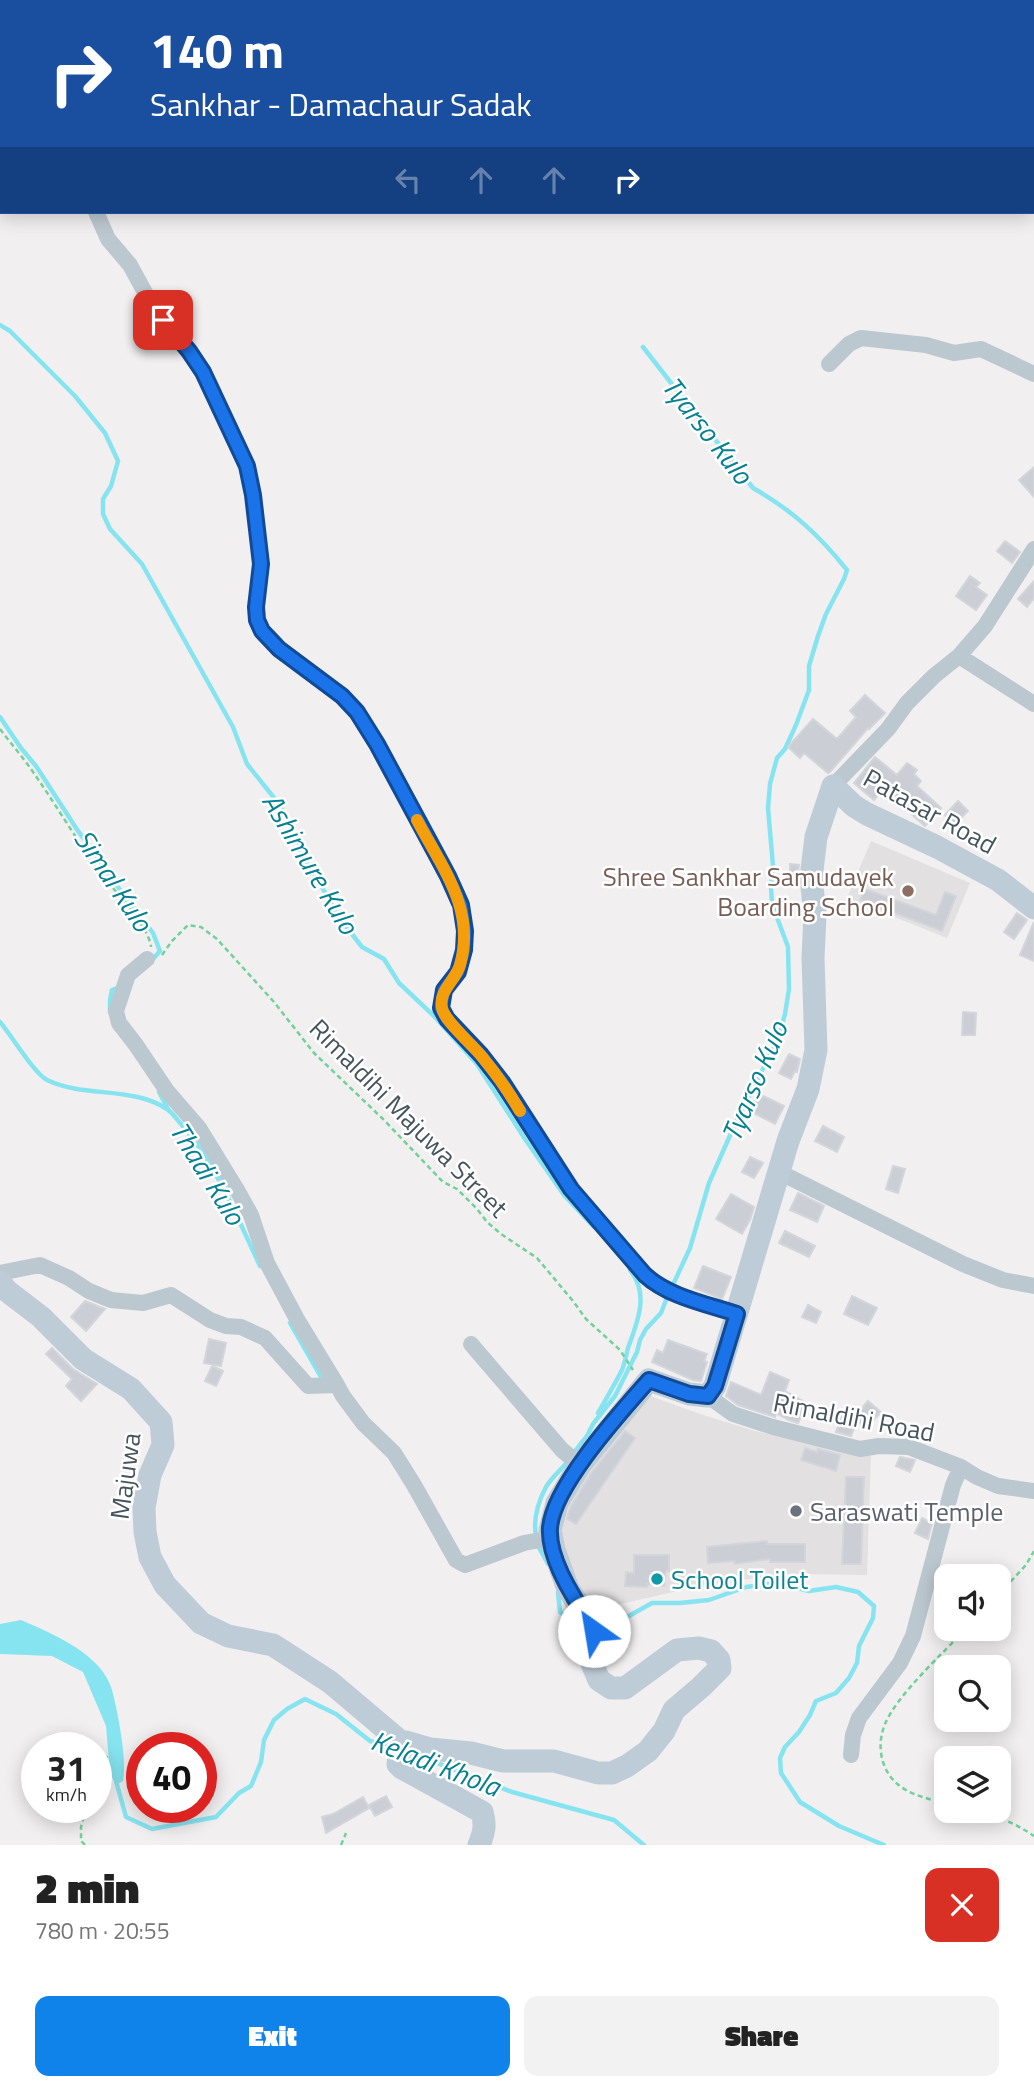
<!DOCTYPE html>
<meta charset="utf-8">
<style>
:root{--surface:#fff;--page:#f2f2f2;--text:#222;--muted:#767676;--accent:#1083ea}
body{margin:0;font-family:"Titillium Web",sans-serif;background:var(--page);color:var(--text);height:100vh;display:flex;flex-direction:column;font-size:26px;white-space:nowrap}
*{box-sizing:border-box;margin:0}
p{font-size:23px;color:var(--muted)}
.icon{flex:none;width:38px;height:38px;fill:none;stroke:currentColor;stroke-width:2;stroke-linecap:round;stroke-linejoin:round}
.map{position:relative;height:1845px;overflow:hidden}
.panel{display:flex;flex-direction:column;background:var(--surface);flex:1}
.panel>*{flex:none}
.guide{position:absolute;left:0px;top:0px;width:1034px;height:214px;box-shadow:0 4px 18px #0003;background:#1a4fa0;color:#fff;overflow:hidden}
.fabs{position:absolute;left:934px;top:1564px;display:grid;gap:14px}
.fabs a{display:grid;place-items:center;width:77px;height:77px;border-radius:14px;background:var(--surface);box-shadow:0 4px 18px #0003;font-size:35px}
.speed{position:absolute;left:21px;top:1732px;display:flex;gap:14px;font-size:35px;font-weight:700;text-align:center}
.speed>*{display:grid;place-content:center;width:91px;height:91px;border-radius:50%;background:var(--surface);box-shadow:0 4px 18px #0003;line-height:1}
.speed small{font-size:18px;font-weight:400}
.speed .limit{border:10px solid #d22;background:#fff;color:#111}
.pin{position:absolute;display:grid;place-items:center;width:60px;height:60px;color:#fff;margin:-30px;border-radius:14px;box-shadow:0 4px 10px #0006}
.me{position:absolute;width:77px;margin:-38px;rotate:328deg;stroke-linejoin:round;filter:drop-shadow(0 0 5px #0008)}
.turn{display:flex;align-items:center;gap:24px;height:147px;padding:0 35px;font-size:32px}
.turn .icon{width:91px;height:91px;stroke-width:2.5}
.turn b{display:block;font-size:49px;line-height:60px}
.lanes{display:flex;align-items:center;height:66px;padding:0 35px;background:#0003;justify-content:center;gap:35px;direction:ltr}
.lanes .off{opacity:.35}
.round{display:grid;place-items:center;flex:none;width:74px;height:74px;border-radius:14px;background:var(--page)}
.overview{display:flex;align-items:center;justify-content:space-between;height:119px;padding:0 35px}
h1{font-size:42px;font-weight:800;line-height:52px}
.action{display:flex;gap:14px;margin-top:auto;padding:14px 35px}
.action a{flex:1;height:80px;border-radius:14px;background:var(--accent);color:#fff;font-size:28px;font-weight:800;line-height:80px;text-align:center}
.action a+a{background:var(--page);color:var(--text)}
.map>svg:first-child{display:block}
.education{fill:#e3e0e1}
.water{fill:#86e4f0}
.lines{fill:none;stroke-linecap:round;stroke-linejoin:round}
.stream{stroke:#86e4f0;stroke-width:4.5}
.building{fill:#cbced4;stroke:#d2d6db;stroke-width:2}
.path{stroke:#71d199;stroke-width:2.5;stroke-dasharray:5 3.5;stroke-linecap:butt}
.street{stroke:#bcc8cf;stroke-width:16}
.secondary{stroke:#beccd7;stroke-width:23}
.route-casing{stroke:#114b97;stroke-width:18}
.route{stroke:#1a73e8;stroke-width:12}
.slow{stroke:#f59e0b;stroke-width:12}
.education-dot{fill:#8d6e63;stroke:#fff;stroke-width:2.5}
.worship-dot{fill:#6b7280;stroke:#fff;stroke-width:2.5}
.culture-dot{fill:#0f9aa8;stroke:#fff;stroke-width:2.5}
.labels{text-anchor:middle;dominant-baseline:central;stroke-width:5;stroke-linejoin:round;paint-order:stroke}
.street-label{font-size:26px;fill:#46545d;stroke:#fff}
.education-label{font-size:26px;fill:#785e54;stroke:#fff;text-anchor:end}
.worship-label{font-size:26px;fill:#5b616d;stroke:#fff;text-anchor:start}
.culture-label{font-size:26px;fill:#0d838f;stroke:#fff;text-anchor:start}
.water-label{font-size:28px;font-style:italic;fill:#078091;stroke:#fff}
</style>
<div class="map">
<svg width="1034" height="1845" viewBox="0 0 1034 1845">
<rect width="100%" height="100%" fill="#f1efef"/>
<!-- education -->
<path class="education" d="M871,841L970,883L947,938L847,898Z
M645,1394L700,1414L755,1431L794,1440L871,1452L867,1575L792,1574L708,1584L590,1611L578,1593L555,1529L578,1476Z"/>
<!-- water -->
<path class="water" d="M21,1620C53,1634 102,1654 112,1690C115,1701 117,1712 119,1722C122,1741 126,1763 123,1781L116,1785L110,1773L106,1726L83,1672L52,1656L0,1654V1624Z"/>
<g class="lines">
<!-- stream -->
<path class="stream" d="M0,325L10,331L75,396L105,433L118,461L111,486L103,499V514L110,529L142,564L233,727L247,764L279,804L298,839L301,855L318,880L338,916L362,947L384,959L399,983L435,1017L477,1064L525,1139L564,1195L593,1226
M643,347L753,488C792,510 819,535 847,570L844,579L826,614L818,636L809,666V690L796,725L785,749L777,758L770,784L768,808L773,866L771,886L772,904L788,947L789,989L785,1014L778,1039L736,1122L709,1183L690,1248L672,1287
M0,717L21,748L36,766L78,831L95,853L105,870L153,933L160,951L153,959
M110,1012V1001L112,990L120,987
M0,1022C12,1036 33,1072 47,1080C85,1098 132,1086 167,1109C173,1113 177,1120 182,1125C217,1166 237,1217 260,1266
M159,1092L168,1109
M290,1323L321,1377
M598,1413C606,1399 615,1384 622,1370C625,1363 626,1355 628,1348C637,1323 650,1294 630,1270
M573,1454L587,1436L593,1424L615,1396L637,1352L640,1340L646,1329L661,1313L668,1295
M536,1536C533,1519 538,1502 546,1487C550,1479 562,1469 568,1461
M537,1544L548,1564
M558,1592L560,1612L584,1631
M600,1639L620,1621L652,1603H680L709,1600L746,1587L777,1583L809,1591L836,1587L858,1592L874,1606L873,1618L859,1646L857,1663L849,1678L836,1693L816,1701L810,1715L799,1732L785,1747L780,1758L781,1773L800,1802L839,1826L884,1845
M427,1759L512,1792L614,1820L644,1845
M116,1781L126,1817L152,1829L216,1817L239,1793L251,1786L261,1762L264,1740L274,1720L287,1709L305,1699L336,1714L370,1741L392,1747"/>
</g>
<!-- building -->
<path class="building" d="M1034,467V497L1019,480Z
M1005,541L1020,552L1012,563L997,551Z
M970,576L980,583L976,587L987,595L976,610L956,596Z
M1034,581V598L1027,607L1018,599Z
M865,695L885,713L869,729L868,728L830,772L828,773L804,753L800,758L788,747L813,719L837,739L856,717L850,711Z
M875,757L897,775L907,763L917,770L914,774L921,781L917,786L941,808L925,826L883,789L874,800L854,783Z
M958,801L968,811L955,824L945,815Z
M790,864L799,865L797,878H790Z
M865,889L936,915L945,892L956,896L942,931L860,900Z
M1017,913L1027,920L1014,939L1004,932Z
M1034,922V961L1020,955Z
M963,1012L976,1013L975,1035H962Z
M789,1054L800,1059L797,1072L795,1071L791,1079L779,1073Z
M759,1094L784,1106L775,1124L750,1111Z
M823,1126L844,1137L837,1152L815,1141Z
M750,1157L763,1163L754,1178L742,1172Z
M893,1166L905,1169L898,1193L886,1189Z
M798,1193L824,1206L817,1222L790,1210Z
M731,1194L754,1207L750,1220L742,1234L716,1219Z
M785,1231L815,1246L809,1257L779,1243Z
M703,1266L731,1277L722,1299L694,1288Z
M852,1296L877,1308L868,1325L844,1314Z
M85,1301L105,1309L86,1331L71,1317Z
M808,1305L821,1312L816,1323L802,1317Z
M209,1339L226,1343L221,1366L204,1363Z
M668,1340L707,1354L704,1361L707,1362L701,1381L693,1380L652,1362L657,1350L663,1353Z
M52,1348L73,1369L97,1384L81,1401L66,1386L72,1379L46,1354Z
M212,1366L223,1371L216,1386L205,1381Z
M770,1372L789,1380L785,1391L808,1404L798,1423L789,1420L776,1413L775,1417L738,1405L726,1396L731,1382L761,1395Z
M868,1401L881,1412L872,1422L868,1419L863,1426L854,1418Z
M842,1416L851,1419L850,1424L855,1425L851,1436L836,1432Z
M625,1431L635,1438L576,1524L567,1519L570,1508L591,1473Z
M805,1448L817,1452L818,1449L840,1455L836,1471L801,1460Z
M900,1457L915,1460L910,1472L896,1466Z
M846,1477H864L861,1564H842Z
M922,1518L932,1523L928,1539L915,1533Z
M767,1541V1544H805V1562H770V1559L735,1564L734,1561L708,1563L707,1547Z
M634,1555H669V1571H666L664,1586L647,1584V1587L625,1586L626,1572L634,1573Z
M386,1796L392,1807L375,1816L369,1805Z
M363,1797L369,1808L326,1833L322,1817L333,1814Z"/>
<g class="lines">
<!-- path -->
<path class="path" d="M0,729C11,744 23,757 33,772C57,806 78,843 103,876C115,891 150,929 151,947
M162,955L172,941L188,925L201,927L217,939L274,1002L314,1053L383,1119L443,1182L457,1189L477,1209L487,1222L501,1234L537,1258L573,1301L586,1319L620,1350L633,1370
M999,1594L1026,1565L1034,1551
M78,1747L80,1748
M96,1751L107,1757C107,1771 107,1778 96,1787
M947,1804C934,1800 918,1797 906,1790C882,1777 875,1748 885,1724C897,1695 943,1653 966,1629
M976,1811C997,1816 1015,1823 1034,1836
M85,1845L81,1841V1827L86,1808
M341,1845L346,1833"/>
<!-- street -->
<path class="street" d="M831,0L832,2
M1032,176L1034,178
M96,212L108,239L130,265L148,298L203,372L247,466L253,495L261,564L256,606L257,620L262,631L279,649L342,696L357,712L377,744L448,876L461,905L465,931L464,950L458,972L444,990L441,1008L447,1019L481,1055L502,1082L571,1189L645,1275C669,1297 707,1304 737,1314
M829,364L849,344L861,338L926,345L954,353L981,349L1034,374
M959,656L1034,704
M833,786L888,729L907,703L934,676L959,656L985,626L1034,549
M147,959L128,975L116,1011L119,1023L136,1045L167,1091L199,1128L237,1190L251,1215L267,1263L298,1321L337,1385
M779,1172L963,1264L1003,1280L1034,1286
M0,1273L40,1265L69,1278L89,1291L111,1300L143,1303L171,1295L210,1320L226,1326L241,1327L265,1338L308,1386L337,1385L343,1396L363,1423L394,1453L414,1485L456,1560L465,1565L524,1543L551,1538
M471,1344L562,1450L580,1465
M708,1396L733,1414L773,1427L860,1449L879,1446L909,1447L961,1467L977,1477L998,1486L1034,1491
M851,1755L853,1735L859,1718L900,1663L913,1636L953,1485L961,1467"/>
<!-- secondary -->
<path class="secondary" d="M104,2L106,0
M0,64L2,63
M0,1282L6,1290L41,1317L83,1359L131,1389L161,1422L163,1445L150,1475L144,1508L145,1532L150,1557L165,1585L201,1623L228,1636L273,1645L330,1682L401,1742
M401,1742H406L430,1749L471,1753L503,1761H554L598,1773H612L627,1766L648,1751L664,1731L674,1710L701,1687L720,1668L719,1660L711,1651L699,1648L677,1650L625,1688H611L599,1680L591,1661L593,1626L568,1589L554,1550L550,1530L557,1503L580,1465L649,1380L689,1394L708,1396L715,1386L788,1141L808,1089L816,1050L813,958L815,914L811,878L816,837L833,786L854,806L867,814L937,847L998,880L1034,908
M401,1742L398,1764L402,1768L482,1812C486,1825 484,1833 479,1845"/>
</g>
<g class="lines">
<!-- route casing -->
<g class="route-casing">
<path id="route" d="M163,320L189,351L203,372L247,466L253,495L261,564L256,607L257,620L262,631L279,649L342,696L357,712L377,744L448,876L461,905L465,931L464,950L458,972L444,990L441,1008L447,1019L481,1055L502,1082L571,1189L645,1275C669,1297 707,1304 737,1314L715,1386L708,1396L689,1394L649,1380C621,1412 553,1486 550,1528C548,1559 575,1601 593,1626L594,1631"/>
</g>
<!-- route -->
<use href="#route" class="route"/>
<!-- slow -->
<path class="slow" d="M417,820C442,868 476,909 460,965C456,980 438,991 442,1008C444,1021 474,1046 483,1058C497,1075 509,1092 520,1111"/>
</g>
<!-- markers -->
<circle class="education-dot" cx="908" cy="891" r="7"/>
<circle class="worship-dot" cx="796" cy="1511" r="7"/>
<circle class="culture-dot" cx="657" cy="1579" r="7"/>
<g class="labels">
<!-- street labels -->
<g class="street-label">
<text transform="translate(930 811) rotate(29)">Patasar Road</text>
<text transform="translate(409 1118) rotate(45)">Rimaldihi Majuwa Street</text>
<text transform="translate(854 1417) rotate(11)">Rimaldihi Road</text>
<text transform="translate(125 1476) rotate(-82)">Majuwa</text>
</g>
<!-- education labels -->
<g class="education-label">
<text x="894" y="876">Shree Sankhar Samudayek<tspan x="894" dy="30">Boarding School</tspan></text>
</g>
<!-- worship labels -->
<g class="worship-label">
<text x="810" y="1511">Saraswati Temple</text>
</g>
<!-- culture labels -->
<g class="culture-label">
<text x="671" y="1579">School Toilet</text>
</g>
<!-- water labels -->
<g class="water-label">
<text transform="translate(708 430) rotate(52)">Tyarso Kulo</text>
<text transform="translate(311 863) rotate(59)">Ashimure Kulo</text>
<text transform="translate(114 880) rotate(56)">Simal Kulo</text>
<text transform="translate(754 1081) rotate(-67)">Tyarso Kulo</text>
<text transform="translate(208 1173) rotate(58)">Thadi Kulo</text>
<text transform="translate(436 1763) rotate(21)">Keladi Khola</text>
</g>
</g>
</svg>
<div class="fabs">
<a><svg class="icon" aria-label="sound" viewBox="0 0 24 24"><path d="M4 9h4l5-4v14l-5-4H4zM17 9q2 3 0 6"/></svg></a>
<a><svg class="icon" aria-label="search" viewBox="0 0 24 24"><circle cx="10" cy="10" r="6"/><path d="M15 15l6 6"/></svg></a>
<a><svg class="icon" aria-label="layers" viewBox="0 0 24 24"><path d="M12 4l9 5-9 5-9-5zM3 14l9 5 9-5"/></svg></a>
</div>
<div class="speed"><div>31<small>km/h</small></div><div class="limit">40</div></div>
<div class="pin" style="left:163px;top:320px;background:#d93025"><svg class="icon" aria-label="arrive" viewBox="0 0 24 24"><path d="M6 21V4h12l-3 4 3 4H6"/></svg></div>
<svg class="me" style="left:594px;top:1631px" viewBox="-20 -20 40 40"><circle r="19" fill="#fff"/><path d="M0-13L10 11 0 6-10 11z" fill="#1a73e8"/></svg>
<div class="guide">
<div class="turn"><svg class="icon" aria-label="right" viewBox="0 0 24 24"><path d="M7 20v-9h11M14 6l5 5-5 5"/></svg><div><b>140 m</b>Sankhar - Damachaur Sadak</div></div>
<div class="lanes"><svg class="icon off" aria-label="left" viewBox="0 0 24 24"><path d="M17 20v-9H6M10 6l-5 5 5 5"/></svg><svg class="icon off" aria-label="ahead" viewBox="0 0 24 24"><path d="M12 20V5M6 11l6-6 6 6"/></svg><svg class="icon off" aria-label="ahead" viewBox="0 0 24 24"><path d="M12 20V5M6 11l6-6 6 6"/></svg><svg class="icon" aria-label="right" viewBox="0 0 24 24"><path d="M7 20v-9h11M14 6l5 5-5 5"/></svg></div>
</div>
</div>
<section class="panel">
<div class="overview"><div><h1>2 min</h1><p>780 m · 20:55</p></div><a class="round" style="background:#d93025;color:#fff"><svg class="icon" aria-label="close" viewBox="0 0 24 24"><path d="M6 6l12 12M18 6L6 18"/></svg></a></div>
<div class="action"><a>Exit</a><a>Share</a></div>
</section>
